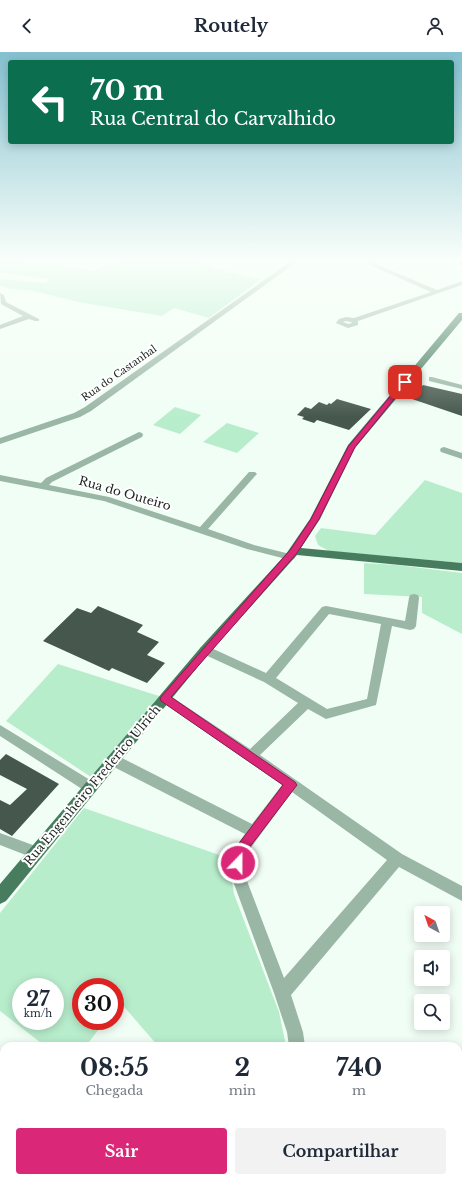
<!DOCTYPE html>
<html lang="pt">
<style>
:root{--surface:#fff;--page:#f2f2f3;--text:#1f2937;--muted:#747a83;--accent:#db2777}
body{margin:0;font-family:"Libre Baskerville",serif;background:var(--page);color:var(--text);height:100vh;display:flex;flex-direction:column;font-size:15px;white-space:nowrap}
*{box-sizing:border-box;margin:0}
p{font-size:13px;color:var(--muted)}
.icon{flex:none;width:22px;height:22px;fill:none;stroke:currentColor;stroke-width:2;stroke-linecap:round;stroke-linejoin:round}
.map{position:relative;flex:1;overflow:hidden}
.details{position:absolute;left:0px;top:990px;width:462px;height:140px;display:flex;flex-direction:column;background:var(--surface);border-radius:12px 12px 0 0;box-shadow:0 2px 10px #0003}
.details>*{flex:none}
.hud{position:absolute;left:8px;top:8px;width:446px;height:84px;border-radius:4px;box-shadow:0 2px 10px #0003;background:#0b6e4f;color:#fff;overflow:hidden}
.needle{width:26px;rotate:320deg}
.fabs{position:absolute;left:414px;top:854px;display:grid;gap:8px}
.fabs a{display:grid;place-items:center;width:36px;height:36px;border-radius:4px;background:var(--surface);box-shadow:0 2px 10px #0003;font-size:20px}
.speed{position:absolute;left:12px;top:926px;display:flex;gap:8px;font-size:20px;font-weight:700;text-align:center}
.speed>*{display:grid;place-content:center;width:52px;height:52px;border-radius:50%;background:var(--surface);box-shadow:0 2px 10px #0003;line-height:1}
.speed small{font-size:10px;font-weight:400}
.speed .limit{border:6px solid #d22;background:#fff;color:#111}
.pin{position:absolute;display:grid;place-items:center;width:34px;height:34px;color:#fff;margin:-17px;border-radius:8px;box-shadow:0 2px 6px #0006}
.me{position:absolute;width:44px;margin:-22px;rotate:22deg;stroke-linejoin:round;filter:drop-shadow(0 0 3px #0008)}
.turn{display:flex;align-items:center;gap:14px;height:84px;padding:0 16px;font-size:18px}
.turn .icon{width:52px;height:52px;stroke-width:2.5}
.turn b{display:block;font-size:28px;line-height:34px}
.eta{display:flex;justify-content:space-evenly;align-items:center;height:68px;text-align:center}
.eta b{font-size:24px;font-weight:800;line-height:28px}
.action{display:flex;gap:8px;margin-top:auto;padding:8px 16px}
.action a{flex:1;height:46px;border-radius:4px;background:var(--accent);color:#fff;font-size:16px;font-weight:800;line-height:46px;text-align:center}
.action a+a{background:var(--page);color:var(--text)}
header{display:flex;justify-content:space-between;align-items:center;height:52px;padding:0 16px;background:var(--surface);font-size:18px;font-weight:800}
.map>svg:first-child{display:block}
.green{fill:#b8edcc;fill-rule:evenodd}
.building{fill:#46584d}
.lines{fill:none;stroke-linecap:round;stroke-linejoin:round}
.minor{fill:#9ab6a5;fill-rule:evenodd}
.major{fill:#477d5e;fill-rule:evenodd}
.route{fill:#db2777;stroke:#8e194d}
.labels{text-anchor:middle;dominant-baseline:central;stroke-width:4;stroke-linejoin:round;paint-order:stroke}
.far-street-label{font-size:10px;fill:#202823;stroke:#fff}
.street-label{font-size:12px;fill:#202823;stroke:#fff}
</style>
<header><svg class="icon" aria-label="back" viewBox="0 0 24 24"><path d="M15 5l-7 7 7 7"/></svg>Routely<svg class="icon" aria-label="person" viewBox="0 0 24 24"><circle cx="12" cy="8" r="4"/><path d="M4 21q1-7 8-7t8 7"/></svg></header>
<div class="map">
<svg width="462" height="1130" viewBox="0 0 462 1130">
<rect width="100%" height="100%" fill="#f1fef5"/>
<!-- green -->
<path class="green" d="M0,207H12L94,219C124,201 171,207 205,207V211L216,217L261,227L209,266L174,256L162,264L78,250L34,239L6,236L0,233V227L45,231L50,227L0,221Z
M175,355L201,363L180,382L153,373Z
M227,371L259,381L237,401L203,390Z
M425,428L462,441V511L329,499L318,493L315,484L321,476L375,483Z
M364,511L397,513L462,521V582L422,561V545L364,542Z
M58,612L159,644L91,725L6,669Z
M84,756L228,806L234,842L279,960L286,994H158L120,950L115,956V935H81V969H105L86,994H45L0,959V861ZM21,935H55V969H21Z
M4,1073V1126H38L37,1130H0V1079Z"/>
<!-- building -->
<path class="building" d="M423,333L462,342V364L412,347Z
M337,347L371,357L349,378L317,368L314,371L302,367L304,365L297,363L305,355L311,357L319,350L327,353L329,351L331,352Z
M98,554L143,573L137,580L159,590L147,603L165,611L147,631L112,616L109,619L43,589L77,556L91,561Z
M6,702L59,732L12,784L0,777V748L10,753L27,737L0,723V708Z"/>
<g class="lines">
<!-- minor -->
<path class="minor" d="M294,207H301L91,359L80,365L0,392V386L74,361L85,355Z
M356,207H364L437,238L462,229V233L358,269V273L348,276L336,271L339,267L346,265L354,266L431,240ZM346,269L351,270L352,271L348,272L343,270Z
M0,241L4,243L6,250L39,267V269H35L29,267L0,277V273L23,264L1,252Z
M429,325H432L462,333V337L429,329Z
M139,380L142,381L143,383L142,385L52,430L49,433L109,445L200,475L249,420H255L257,422L255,424L208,477L254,493L294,503L295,505L294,507L290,508L247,497L104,449L0,429V423L41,431L46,426Z
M444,395L462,401V407L441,400L440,398L441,396Z
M414,542L418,543L419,546L416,574L414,577L410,578L392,574L376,653L326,667L308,657L260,703L402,802L462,834V849L399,815L291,943L303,980L305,994H289L287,980L274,941L233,829C231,809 232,798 245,782L108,712L107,708L108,704L113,703L118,704L252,772L282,733L161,649L159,646L161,643L165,641L169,643L250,697L298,651L264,630L201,601L199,598L201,595L205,594L209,595L266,621L322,555L326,554L405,569L409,546L410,543ZM329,562L381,572L367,647L327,657L276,626ZM292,740L387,808L284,926L247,829L245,811L250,797Z
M0,673L95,731L97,735L95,739L90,741L85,739L0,684Z
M0,781L41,796L43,801L41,806L36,807L0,793Z
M93,1126H111L110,1130H92Z
M114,1126H132L131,1130H113Z
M253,1126H271L270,1130H252Z"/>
<!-- major -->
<path class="major" d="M462,208V214L459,212L460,209Z
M459,261H462V268L355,396L320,467L301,496L462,511V519L297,503L209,601L6,849L0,852V832L201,595L286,502L310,467L348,393Z"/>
</g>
<!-- sky -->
<linearGradient id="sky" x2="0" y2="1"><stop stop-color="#84c0cf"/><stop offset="0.57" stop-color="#f9fffa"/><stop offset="1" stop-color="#f9fffa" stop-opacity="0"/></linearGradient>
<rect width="462" height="365" fill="url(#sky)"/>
<!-- route -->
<path class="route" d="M403,329L408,330L355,395L319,467L297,501L171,645L295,730L297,733L249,796L242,814L238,816L234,814L232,811L240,790L283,733L161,649L160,646L291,497L311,467L348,395Z"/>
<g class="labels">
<!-- far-street labels -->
<g class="far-street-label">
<text transform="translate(119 321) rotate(-35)">Rua do Castanhal</text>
</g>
<!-- street labels -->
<g class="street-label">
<text transform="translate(125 441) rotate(16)">Rua do Outeiro</text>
<text transform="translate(92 733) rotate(-50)">Rua Engenheiro Frederico Ulrich</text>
</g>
</g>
</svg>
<div class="fabs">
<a><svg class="needle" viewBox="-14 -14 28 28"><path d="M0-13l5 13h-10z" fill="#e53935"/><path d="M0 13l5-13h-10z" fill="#747a83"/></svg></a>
<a><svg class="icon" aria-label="sound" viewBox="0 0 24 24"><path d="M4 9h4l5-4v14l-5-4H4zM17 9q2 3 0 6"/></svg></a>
<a><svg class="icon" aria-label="search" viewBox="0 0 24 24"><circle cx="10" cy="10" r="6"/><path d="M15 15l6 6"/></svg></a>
</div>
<div class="speed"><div>27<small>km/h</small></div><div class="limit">30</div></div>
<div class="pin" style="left:405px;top:330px;background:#d93025"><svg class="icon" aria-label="arrive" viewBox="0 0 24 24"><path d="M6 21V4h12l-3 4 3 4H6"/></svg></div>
<svg class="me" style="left:238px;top:811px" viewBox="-20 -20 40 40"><circle r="17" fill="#db2777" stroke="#fff" stroke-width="3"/><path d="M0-11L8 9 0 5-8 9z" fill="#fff"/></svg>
<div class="hud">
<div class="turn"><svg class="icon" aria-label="left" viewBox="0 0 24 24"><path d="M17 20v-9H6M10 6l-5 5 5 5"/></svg><div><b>70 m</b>Rua Central do Carvalhido</div></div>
</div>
<section class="details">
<div class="eta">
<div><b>08:55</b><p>Chegada</p></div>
<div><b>2</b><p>min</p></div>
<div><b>740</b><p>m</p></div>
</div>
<div class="action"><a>Sair</a><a>Compartilhar</a></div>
</section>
</div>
